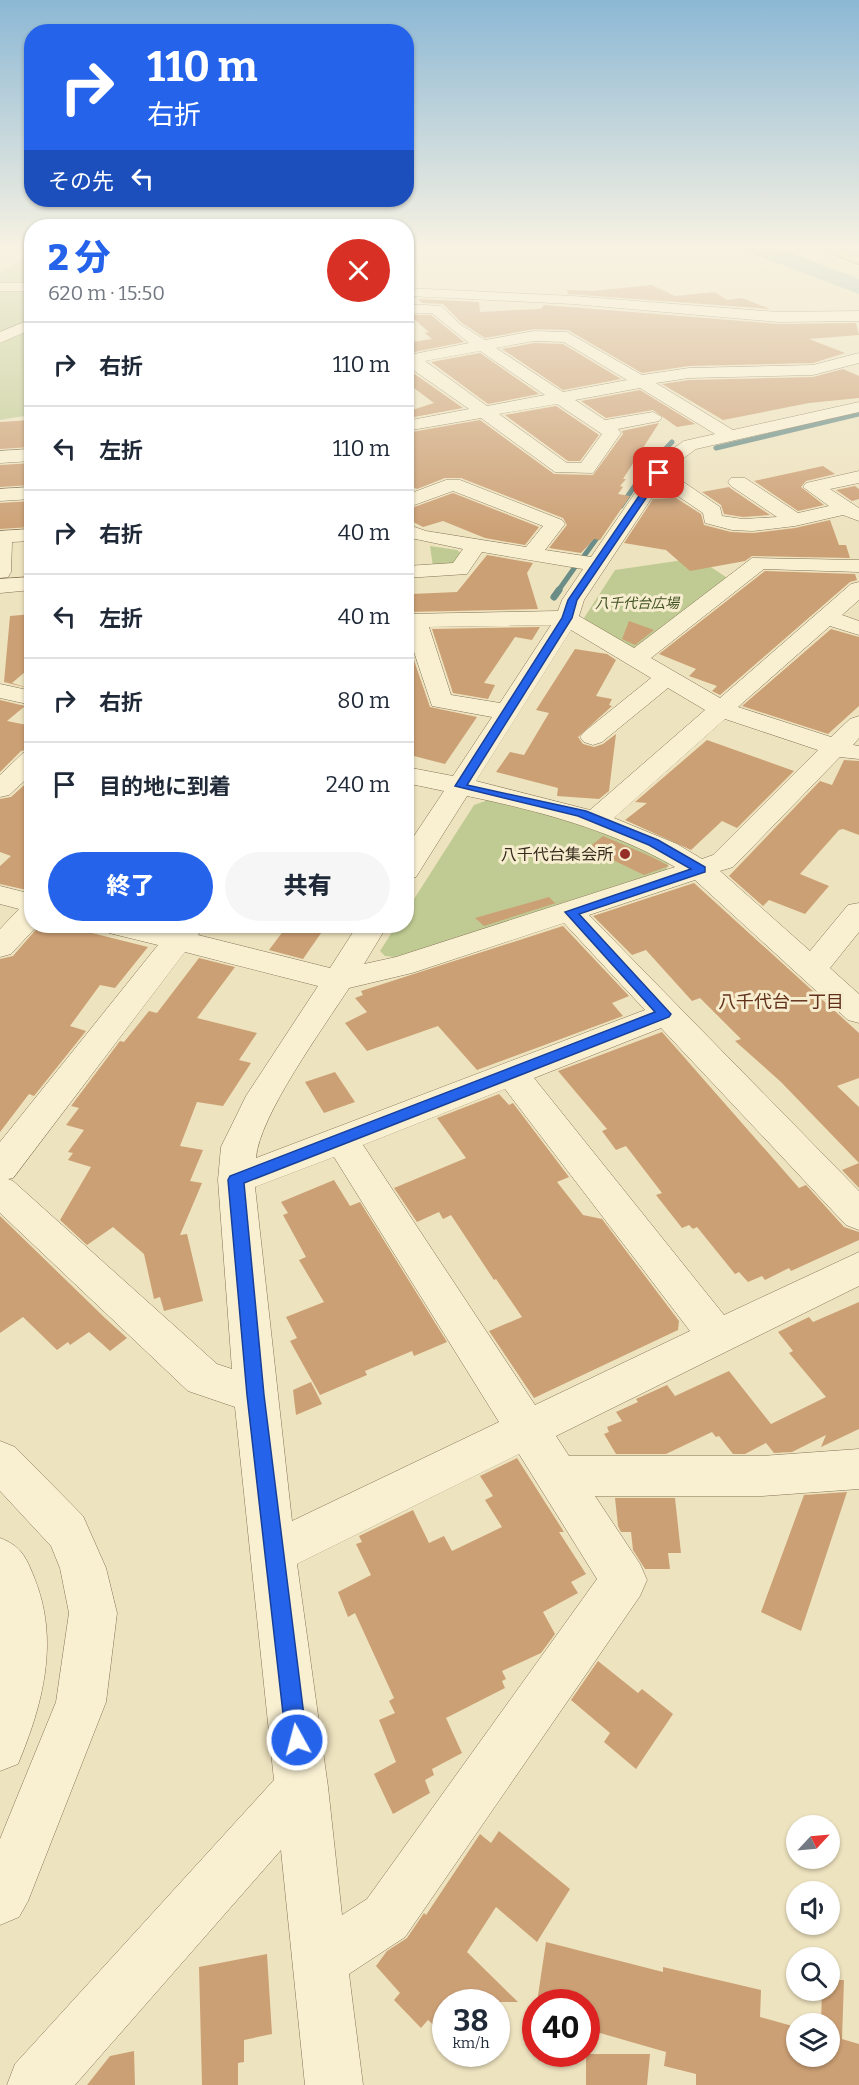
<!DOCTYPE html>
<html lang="ja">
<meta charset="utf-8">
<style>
:root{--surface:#fff;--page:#f6f6f7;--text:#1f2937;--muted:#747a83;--line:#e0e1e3;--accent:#2563eb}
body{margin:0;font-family:Bitter,"Noto Sans JP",serif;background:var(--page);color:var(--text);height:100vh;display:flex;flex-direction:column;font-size:22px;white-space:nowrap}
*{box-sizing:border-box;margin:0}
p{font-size:20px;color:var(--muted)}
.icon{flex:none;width:33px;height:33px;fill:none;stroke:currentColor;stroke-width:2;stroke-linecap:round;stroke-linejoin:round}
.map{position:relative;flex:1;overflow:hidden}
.sheet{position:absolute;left:24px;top:219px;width:390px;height:714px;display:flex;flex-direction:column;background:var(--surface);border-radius:24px;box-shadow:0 2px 4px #0004}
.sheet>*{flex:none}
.guide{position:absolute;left:24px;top:24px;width:390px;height:183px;border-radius:24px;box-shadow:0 2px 4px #0004;background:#2563eb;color:#fff;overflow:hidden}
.needle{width:39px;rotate:64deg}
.tools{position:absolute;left:786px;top:1815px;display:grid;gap:12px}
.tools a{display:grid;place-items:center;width:54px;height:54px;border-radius:50%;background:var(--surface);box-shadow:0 2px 4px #0004;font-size:30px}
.speed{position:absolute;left:432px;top:1989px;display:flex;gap:12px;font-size:30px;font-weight:700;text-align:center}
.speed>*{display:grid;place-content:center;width:78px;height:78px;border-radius:50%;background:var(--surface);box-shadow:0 2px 4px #0004;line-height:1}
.speed small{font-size:15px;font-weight:400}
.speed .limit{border:9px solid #d22;background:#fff;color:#111}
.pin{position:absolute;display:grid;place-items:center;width:51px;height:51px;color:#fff;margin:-26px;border-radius:12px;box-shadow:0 3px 9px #0006}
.me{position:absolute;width:66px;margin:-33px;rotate:353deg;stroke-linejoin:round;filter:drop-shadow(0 0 4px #0008)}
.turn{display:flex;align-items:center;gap:21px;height:126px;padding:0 24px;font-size:27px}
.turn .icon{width:78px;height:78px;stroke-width:2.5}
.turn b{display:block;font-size:42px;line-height:51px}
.then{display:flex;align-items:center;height:57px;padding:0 24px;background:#0003;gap:12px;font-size:22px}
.round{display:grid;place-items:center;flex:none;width:63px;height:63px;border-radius:32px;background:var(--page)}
.headline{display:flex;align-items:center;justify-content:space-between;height:102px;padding:0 24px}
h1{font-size:36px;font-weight:800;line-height:45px;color:var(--accent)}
.button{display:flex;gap:12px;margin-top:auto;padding:12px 24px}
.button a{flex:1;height:69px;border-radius:36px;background:var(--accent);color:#fff;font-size:24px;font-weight:800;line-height:69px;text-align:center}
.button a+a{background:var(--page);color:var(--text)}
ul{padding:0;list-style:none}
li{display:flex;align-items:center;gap:18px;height:84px;padding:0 24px;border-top:2px solid var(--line)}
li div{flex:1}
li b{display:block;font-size:22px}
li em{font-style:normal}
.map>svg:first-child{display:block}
.green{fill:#c0cb93}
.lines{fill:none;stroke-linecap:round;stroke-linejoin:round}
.stream-far1{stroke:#6a8d87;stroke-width:5}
.stream{stroke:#6a8d87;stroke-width:7}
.river{fill:#a2bfb9;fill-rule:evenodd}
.building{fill:#cca075}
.minor-casing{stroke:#867457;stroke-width:1}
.major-casing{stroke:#53412c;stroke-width:1}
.minor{fill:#f9f0d2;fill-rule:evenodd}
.major{fill:#f2dc96;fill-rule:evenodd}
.route{fill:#2563eb;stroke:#184099;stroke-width:1.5}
.poi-dot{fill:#952f28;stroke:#f5edce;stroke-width:2}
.labels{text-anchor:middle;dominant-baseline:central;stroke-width:6;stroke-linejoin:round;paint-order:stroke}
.far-park-label{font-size:14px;font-style:italic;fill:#425223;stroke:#f5edce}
.poi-label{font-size:16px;fill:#352a1c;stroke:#f5edce;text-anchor:end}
.neighbourhood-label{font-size:18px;fill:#62301b;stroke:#f5edce}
</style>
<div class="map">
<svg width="859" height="2085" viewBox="0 0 859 2085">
<rect width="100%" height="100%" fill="#eee3bf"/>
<!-- green -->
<path class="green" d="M31,254V415L0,420V273Z
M430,546L457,550L464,556L458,564L433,567Z
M697,558L729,579L635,650L589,626L584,618L615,570Z
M488,800L577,820L670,861L664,875L395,957L385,956L380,951L396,926H406L407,910L474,805Z"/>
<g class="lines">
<!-- stream-far1 -->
<path class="stream-far1" d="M716,448L859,414
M621,506L647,468L672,442
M584,556L602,531
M558,591L575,567"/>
<!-- stream -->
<path class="stream" d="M554,597L559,590"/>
<!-- river -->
<path class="river" d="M737,244H767L859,279V294L740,249Z"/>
</g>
<!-- building -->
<path class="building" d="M652,285L675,296L715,292L727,300L742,298L770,309L568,294L567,290L593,291Z
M418,299L479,302L480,312L541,309L544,305L778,324L856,323L859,335L809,339L845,353L813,363L689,366L642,373L568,330L534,329L485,338L462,323L443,304L422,303Z
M409,315H431L464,342L414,352L406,348V343L432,339L425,333L429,332Z
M534,343L563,344L621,379L563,390L502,349Z
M480,353L539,394L488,404L431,362Z
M406,368L463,408L414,417L409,411L434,403L406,382Z
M843,369L859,376V398L809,403L723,420L662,384L689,380L813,377Z
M640,390L695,424L677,427L653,410L606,418L581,401Z
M556,406L599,435L580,461H568L505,415Z
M32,420V447L0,449V422Z
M480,420L554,474L593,475L623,434L622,431L659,423L623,479H626L620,486L623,487L618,494L630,496L600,540L594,539L581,553L549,548L567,525L563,518L461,478H445L417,489L406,484V433Z
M32,463V485L0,487V465Z
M823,466L835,474L806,481L801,487L824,505L798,511L754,481Z
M855,486L859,489V499L852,501L836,490Z
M729,487L730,488L770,515L743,517L724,514L721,505L702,492Z
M453,493L539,527L525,545L485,538L443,521L423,527L406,518V510Z
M676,498L701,514L704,525L731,532L753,533L795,528L830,520L839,545H846L850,558L752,556L745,561L690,571L666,550L624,543L653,499Z
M32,501V527L0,529V503Z
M487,555L533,563L527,573L538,609L406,612V606H413L411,594L457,592Z
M765,571L855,574L857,580L850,582L720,695L712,691L717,686L689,676L696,669L659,654Z
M32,614V666L12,683L32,689L4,682L10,616Z
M629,621L654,630L635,645L622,639Z
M540,627L532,640L515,637L484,683L495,685L488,699L453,693L432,629Z
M831,629L859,637V706L828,734L742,706Z
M406,637L430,707L477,717L445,764L406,754Z
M575,649L607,654L616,660L596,696L612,699L609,705L612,706L578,737L583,744L594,747L603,744L616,734L609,791L599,799L557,796L558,788L496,772L510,752L524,755L549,713L536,710Z
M0,700L25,706L7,721L32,726V749L21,751L0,772Z
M707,740L794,771L737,828L722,821L691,850L625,820L647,803L635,802Z
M844,760L859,761V835L843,829L839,830L800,874L829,886L805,914L769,900L763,906L729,876L820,781L832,785Z
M32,778V891H31L0,884V866L11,856L0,852V799L11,797Z
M603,836L650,856L669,866L644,875L588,848Z
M694,883L859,1033V1078L837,1086L859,1107V1163L781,1082L735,1041L741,1039L700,998L692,1001L646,950L632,955L593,916Z
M549,897L555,903L575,897L484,926L475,918Z
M39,926H64L148,947L115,988L100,985L70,1026L86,1031L34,1096L29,1094L0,1132V959L13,956Z
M287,926H326L303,959L269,950Z
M563,926L629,996L612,1003L623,1016L477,1070L438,1026L367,1051L345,1023L367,1012L355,998L363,995L361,991Z
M199,958L235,967L197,1018L257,1033L239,1060L251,1063L223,1106L197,1102L180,1146L203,1150L190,1181L202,1183L180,1235L187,1234L203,1301L164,1311L160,1297L154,1299L144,1254L113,1227L87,1245L60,1220L91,1167L68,1160L73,1153L68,1152L84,1130L66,1125L79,1108L71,1106L120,1041L124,1042L149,1011L157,1013Z
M662,1032L799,1188L806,1185L844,1227L859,1232V1240L791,1271L789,1268L765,1280L762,1276L748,1282L739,1272L735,1274L697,1227L693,1229L689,1225L682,1228L656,1195L662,1193L626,1146L616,1150L602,1131L607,1129L558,1071Z
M335,1072L355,1102L324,1113L305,1082Z
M499,1094L509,1105L513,1103L569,1177L557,1182L583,1215L602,1219L679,1321L678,1330L534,1398L489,1331L522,1317L496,1279L494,1280L451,1215L443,1219L439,1212L417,1222L394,1188L466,1158L437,1118Z
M859,1163V1188L842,1170Z
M334,1180L350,1206L360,1202L447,1342L414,1356L412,1351L365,1371L367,1375L320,1395L290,1341L297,1338L286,1317L324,1302L299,1260L306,1257L283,1215L288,1213L281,1202Z
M0,1216L105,1318L127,1338L110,1351L89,1332L70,1345L68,1342L57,1350L23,1317L0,1333Z
M859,1302V1429L821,1447L826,1435L792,1452L774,1453L766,1443L745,1454H733L719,1436L716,1437L712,1432L666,1454H616L604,1434L609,1432L607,1427L622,1421L616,1412L638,1402L636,1399L667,1385L675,1396L729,1371L771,1424L826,1397L789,1353L793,1351L778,1332L809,1317L813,1322Z
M311,1382L322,1404L296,1415L293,1390Z
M517,1458L564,1532H559L586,1574L571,1582L578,1593L543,1612L555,1634L541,1653L502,1671L506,1679L502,1681L505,1688L446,1718L462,1753L432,1769L434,1775L425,1780L430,1793L393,1814L374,1774L396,1762L379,1720L395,1713L389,1701L394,1698L355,1613L348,1617L338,1592L371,1575L356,1544L362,1542L359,1536L413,1510L429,1543L444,1536L452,1551L502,1527L485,1500L493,1496L480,1476Z
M847,1492L801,1631L761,1612L804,1495Z
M615,1498H675L681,1553H668L670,1569H645L633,1550L631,1532H621L618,1526Z
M598,1661L638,1693L642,1689L673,1714L636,1769L604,1742L610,1733L571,1700Z
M499,1831L570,1889L537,1942L496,1907L467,1952L518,2002H446V2036L428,2020L421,2028L394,2000L400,1993L376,1966L387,1951L407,1938L424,1913L426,1915L480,1834L491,1843Z
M546,1942L663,1972V1967L761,1990L760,2017L796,2027V2056H830V2024H821L822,1990H830V1980H844L842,2039L859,2044V2085H696V2074L664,2066L666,2052L586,2029V2002H537Z
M267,1954L272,2034L244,2040V2062L238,2063V2085H202L199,1967Z
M134,2051L135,2085H87L110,2056Z
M586,2054H650L647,2085H586Z"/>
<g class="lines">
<!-- minor casing -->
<g class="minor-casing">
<path id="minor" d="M0,283H32V291H0Z
M406,288L573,296L778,312L859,311V321L778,322L573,304L408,296Z
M406,304L441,306L461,325L485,340L534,331L567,332L642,375L689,368L813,365L859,353V363L813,375L689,378L656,383L733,430L859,402V412L696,449L673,466L664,479L685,483L720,507L722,516L743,519L777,517L731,486L728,482L731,478H745L798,513L829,506L803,487L806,483L859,471V483L830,489L859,508V521L843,515L795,526L753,531L732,530L705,523L703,513L672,492L657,490L584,600L579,616L634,648L752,558L859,560V572L764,569L651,658L720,698L851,584L859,582V600L842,615L859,621V635L830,626L738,707L831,737L850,719L859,716V738L853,745L859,746V759L840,757L733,867L720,871L810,951L848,905L859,903V932L830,968L859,994V1023L848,1020L695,880L589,915L859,1191V1230L846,1225L661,1028L534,1078L724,1315L859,1252V1286L556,1436L569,1456H762L859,1449V1489L762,1496H595L640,1564L647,1580L640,1596L405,1937L349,1974L363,2085H305L281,1850L75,2085H7L15,2064L274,1780L235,1407L188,1391L0,1213V1142L158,945L109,933L105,926H157L171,929L173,926H204L198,935L330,968L357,926H387L364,964L396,957L675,867C611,830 540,811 467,796L416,877L406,880V848L444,791L406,783V767L453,776L492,717L432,706L406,628V614L558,611L562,600L583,569L482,552L467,574L406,578V566L453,563L463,549L406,537V524L426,531L526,547L543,526L453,491L406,508V495L446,480H460L562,520L565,524L545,550L591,557L659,458L684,441L715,434L640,388L575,400L605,420L653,412L662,417L659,421L618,429L621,433L593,473L555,472L481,418L406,431V421L469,409L406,365V350L414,354L469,343L432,313H406ZM534,341L564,342L627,380L563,392L496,348ZM480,351L545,395L487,406L425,361ZM557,404L602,434L581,463H567L499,414ZM551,625L500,703L451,695L429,627ZM571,630L651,678L584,732L580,737L584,742L593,745L602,742L668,688L705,710L590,810L476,781ZM725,719L818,750L713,855L702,859L677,844L614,818ZM564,923L645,1010L256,1158C259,1116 324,1027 349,988L412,973ZM185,952L318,986L246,1096L221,1147L218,1180L232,1369L217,1364L13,1181L8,1179L13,1178ZM505,1089L690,1331L535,1405L363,1145ZM334,1157L499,1422L292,1521L255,1187ZM519,1454L597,1579L367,1899L342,1915L328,1787L297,1564Z
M32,319V329L0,343V332Z
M32,449V461L0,463V451Z
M32,487V499L0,501V489Z
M32,529V541L12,542L11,572L8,577L0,578V531Z
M32,577V590L0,593V579Z
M0,684L32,691V705L0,698Z
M32,751V774L9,795L0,797V775L23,753Z
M0,886L32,894V926H37L11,954L0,957V929L19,909L0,904Z
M0,1441L15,1447L83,1516L106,1568L117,1613L106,1702L28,1901L19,1917L0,1925V1839L56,1702L69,1613L60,1568L51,1546L0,1491Z
M0,1538C21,1546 26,1557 34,1577C60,1640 43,1704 18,1764L0,1771Z"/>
</g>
<!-- major casing -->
<g class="major-casing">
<path id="major" d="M806,244H826L859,255V264Z"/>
</g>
<!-- minor -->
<use href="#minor" class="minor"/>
<!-- major -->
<use href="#major" class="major"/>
</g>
<!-- sky -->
<linearGradient id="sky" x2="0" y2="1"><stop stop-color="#8cb8d5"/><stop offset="0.46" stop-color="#f7f2e2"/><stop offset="1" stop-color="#f7f2e2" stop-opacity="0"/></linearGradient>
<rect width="859" height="536" fill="url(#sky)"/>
<!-- route -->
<path class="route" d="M656,471L663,473L577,600L572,618L467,785L586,811L658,840L705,867V872L579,914L671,1014L669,1017L244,1183L264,1395L307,1740L304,1747L297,1750L289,1747L286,1740L247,1395L228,1180L230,1176L655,1012L565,912L691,869L649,845L578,816L455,786L562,618L568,600Z"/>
<!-- markers -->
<circle class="poi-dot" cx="625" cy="854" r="6"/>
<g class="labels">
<!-- far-park labels -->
<g class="far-park-label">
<text x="637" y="603">八千代台広場</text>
</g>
<!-- poi labels -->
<g class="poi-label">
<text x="613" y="854">八千代台集会所</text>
</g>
<!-- neighbourhood labels -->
<g class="neighbourhood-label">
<text x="781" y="1002">八千代台一丁目</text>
</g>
</g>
</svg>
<div class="tools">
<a><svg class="needle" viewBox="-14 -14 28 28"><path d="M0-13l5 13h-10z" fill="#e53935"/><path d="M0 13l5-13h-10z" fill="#747a83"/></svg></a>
<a><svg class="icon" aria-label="sound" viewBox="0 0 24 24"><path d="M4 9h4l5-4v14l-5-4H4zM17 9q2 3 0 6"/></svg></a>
<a><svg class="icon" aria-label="search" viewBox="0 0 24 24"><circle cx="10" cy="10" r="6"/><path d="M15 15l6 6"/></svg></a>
<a><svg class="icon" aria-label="layers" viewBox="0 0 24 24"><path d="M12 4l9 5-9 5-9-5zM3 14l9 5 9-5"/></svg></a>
</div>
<div class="speed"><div>38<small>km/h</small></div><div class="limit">40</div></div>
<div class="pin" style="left:659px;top:473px;background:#d93025"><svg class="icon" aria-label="arrive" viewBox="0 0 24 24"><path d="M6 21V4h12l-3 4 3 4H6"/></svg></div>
<svg class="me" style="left:297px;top:1740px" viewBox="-20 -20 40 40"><circle r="17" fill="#2563eb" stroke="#fff" stroke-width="3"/><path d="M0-11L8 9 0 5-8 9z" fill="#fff"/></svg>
<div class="guide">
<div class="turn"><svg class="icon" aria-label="right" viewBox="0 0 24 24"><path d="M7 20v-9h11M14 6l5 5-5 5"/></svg><div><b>110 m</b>右折</div></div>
<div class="then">その先<svg class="icon" aria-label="left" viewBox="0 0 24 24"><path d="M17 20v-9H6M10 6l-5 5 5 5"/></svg></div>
</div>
<section class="sheet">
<div class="headline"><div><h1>2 分</h1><p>620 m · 15:50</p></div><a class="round" style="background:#d93025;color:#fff"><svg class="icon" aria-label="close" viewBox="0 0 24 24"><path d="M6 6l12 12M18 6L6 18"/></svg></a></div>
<ul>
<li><svg class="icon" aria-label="right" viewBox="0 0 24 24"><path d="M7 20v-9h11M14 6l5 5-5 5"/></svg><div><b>右折</b></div><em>110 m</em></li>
<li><svg class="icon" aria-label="left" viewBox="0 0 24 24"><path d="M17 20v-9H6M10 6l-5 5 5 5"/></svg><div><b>左折</b></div><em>110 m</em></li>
<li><svg class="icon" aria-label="right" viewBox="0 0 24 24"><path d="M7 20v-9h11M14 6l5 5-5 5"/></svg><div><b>右折</b></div><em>40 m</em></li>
<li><svg class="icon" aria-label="left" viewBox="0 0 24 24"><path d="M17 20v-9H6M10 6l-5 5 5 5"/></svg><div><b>左折</b></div><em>40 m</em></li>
<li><svg class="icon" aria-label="right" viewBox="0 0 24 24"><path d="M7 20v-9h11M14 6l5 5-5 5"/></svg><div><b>右折</b></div><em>80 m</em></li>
<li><svg class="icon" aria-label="arrive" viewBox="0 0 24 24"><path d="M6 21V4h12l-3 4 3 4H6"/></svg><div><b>目的地に到着</b></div><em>240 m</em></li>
</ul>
<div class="button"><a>終了</a><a>共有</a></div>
</section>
</div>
